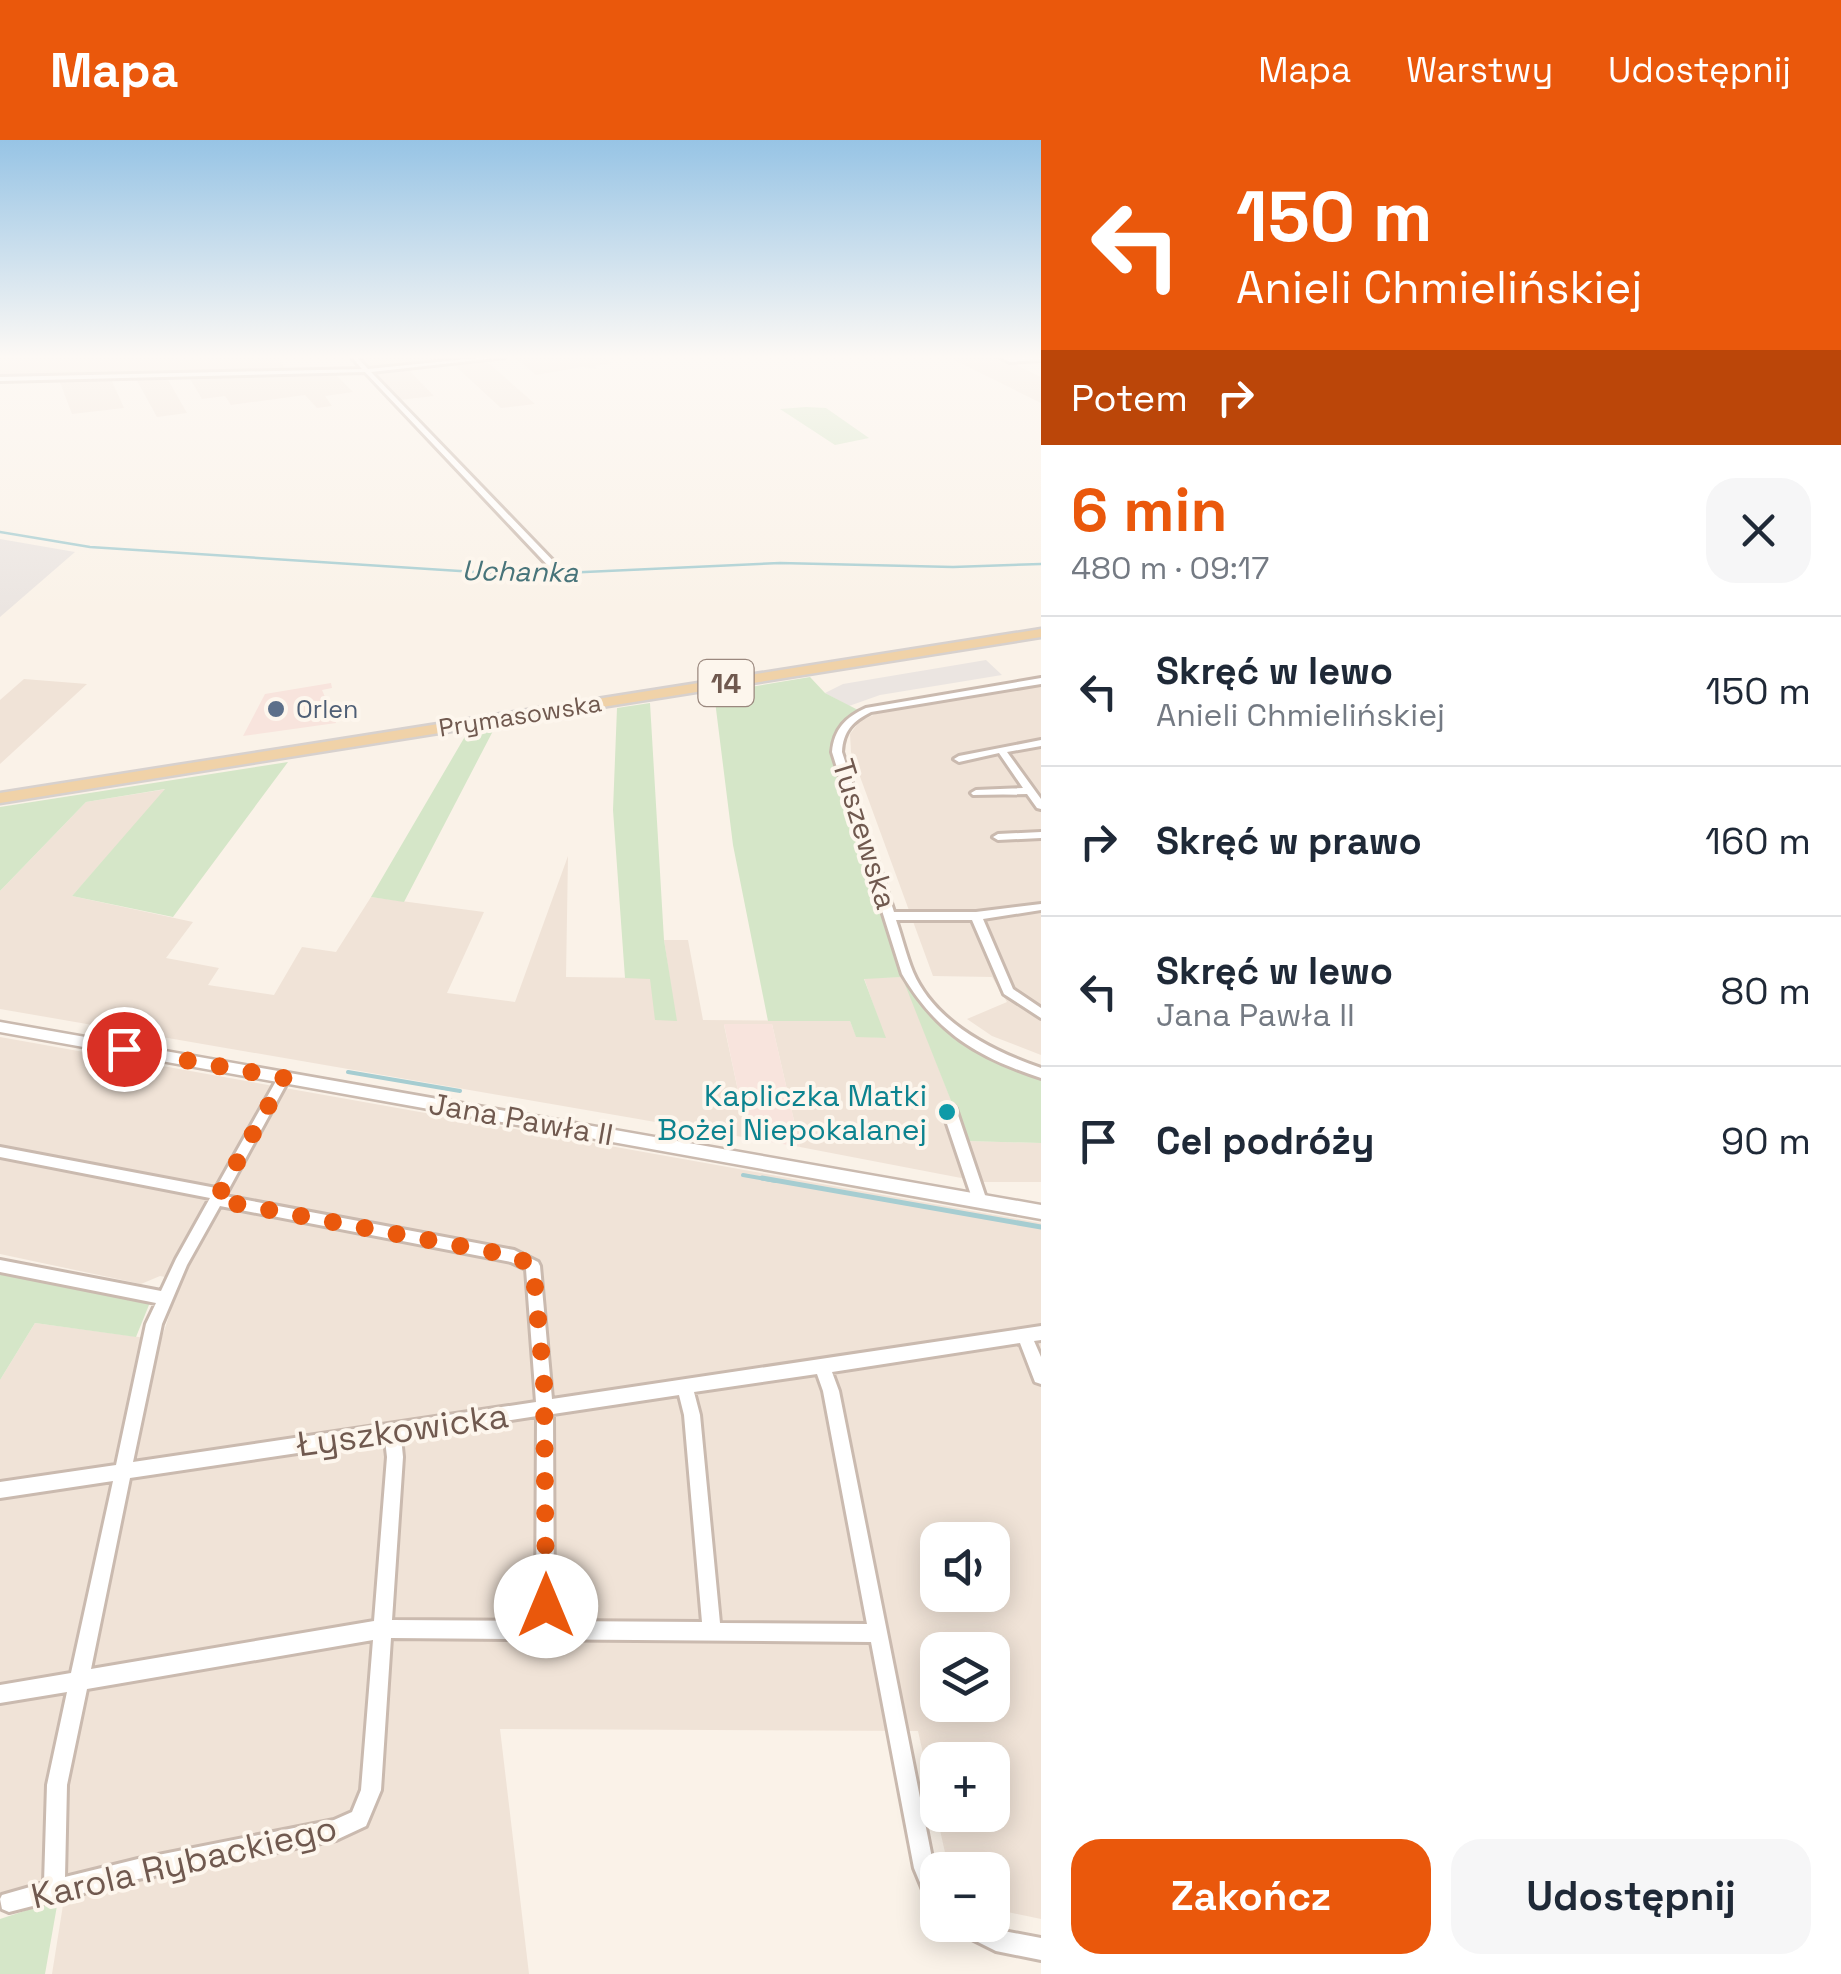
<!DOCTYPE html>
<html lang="pl">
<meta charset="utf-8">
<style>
:root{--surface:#fff;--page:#f6f6f7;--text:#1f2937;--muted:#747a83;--line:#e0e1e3;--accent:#ea580c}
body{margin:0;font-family:"Space Grotesk",sans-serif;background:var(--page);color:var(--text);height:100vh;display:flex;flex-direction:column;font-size:38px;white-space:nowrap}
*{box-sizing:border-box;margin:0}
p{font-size:32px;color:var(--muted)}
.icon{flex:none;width:55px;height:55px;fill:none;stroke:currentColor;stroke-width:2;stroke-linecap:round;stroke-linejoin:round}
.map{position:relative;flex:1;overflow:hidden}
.details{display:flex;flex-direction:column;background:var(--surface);width:800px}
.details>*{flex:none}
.guide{background:#ea580c;color:#fff;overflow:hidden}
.fabs{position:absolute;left:920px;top:1382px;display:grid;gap:20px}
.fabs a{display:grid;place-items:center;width:90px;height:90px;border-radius:20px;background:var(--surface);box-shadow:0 5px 25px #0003;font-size:50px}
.pin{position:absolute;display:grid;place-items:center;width:85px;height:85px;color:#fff;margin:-42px;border:5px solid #fff;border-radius:50%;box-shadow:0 2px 10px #0007}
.me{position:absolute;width:110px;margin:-55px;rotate:0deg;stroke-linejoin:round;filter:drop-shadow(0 0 8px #0008)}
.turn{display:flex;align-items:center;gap:35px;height:210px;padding:0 30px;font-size:45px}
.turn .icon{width:130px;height:130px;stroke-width:2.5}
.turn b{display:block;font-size:70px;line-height:85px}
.then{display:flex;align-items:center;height:95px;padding:0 30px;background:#0003;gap:20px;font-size:38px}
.round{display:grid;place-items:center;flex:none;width:105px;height:105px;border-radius:30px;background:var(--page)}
.overview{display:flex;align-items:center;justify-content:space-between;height:170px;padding:0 30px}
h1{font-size:60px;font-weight:800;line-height:75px;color:var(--accent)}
.primary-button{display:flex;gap:20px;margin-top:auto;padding:20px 30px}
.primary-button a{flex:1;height:115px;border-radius:30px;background:var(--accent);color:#fff;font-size:40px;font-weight:800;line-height:115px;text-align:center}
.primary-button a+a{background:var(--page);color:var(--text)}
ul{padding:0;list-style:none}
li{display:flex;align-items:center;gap:30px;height:150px;padding:0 30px;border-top:2px solid var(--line)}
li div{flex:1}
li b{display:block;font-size:38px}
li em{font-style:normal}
header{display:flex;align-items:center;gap:60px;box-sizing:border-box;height:140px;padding:0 50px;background:var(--accent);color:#fff}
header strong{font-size:48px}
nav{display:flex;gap:55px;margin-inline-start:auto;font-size:35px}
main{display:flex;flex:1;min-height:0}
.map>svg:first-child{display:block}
.residential{fill:#f0e3d7;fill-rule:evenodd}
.commercial{fill:#f8e4dd}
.industrial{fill:#ebe5e1}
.green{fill:#d5e6c8}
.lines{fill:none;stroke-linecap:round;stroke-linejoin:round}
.stream-far2{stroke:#a6cdd1;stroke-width:2.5}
.stream-far1{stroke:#a6cdd1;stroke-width:4}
.stream{stroke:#a6cdd1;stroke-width:5}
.minor-casing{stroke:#cabaaf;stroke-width:6}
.tertiary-casing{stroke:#cabaaf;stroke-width:5}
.primary-casing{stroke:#d7d1ce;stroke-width:5}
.minor{fill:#fff;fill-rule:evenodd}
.tertiary{fill:#fff;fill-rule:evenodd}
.primary{fill:#f0d2a8;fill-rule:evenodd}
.route{stroke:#ea580c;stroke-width:18;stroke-dasharray:0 32.4}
.service-dot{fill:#5c6f8a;stroke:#fdf6ed;stroke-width:4}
.culture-dot{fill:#0f9aa8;stroke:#fdf6ed;stroke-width:4}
.labels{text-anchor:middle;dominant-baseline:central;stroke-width:8;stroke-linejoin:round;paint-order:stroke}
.far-service-label{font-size:25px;fill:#4e5e75;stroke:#fdf6ed;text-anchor:start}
.far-street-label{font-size:25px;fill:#70594f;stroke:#fdf6ed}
.far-water-label{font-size:28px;font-style:italic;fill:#48747a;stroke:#fdf6ed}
.shield{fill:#fdf6ed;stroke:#9a887e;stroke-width:2.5}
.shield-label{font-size:28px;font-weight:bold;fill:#70594f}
.street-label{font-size:30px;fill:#70594f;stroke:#fdf6ed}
.culture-label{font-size:30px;fill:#0d838f;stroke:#fdf6ed;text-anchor:end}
.near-street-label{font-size:35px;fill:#70594f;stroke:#fdf6ed}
</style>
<header>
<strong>Mapa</strong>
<nav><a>Mapa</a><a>Warstwy</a><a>Udostępnij</a></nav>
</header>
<main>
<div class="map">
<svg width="1041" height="1834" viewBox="0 0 1041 1834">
<rect width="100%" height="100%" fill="#faf2e8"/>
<!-- residential -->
<path class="residential" d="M34,215H177L181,220L275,215L288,232L0,238V218Z
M355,215H492L371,229Z
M512,215H602L613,223L595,226L597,229L582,227L536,235Z
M944,215H995L1041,237V263Z
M484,219L535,264L501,268L452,223Z
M407,228L434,256L399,260L374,233Z
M335,234L353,252L325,256L332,266L317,268L305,255L231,265L225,256L202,259L189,237Z
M167,238L187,273L157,277L136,239Z
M111,239L124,268L72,274L59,240Z
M24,539L87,544L0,624V560Z
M1041,544V915L992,896L967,879L1007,862L992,837L933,836L851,612L850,594L860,581L880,572Z
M167,649L72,756L193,782L166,818L219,828L208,845L274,855L302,807L336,812L371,757L484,772L447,853L515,862L568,716L566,837L650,838L676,881L664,800H688L703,880L850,881L856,896L885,898L864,838L903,837L967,1001L1041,1003V1042H982L800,1007L772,884L724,885L748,998L0,869V751L86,662Z
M0,897L1041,1083V1779L993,1769L992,1730H951L948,1726L918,1591L500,1589L529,1834H52L67,1740L0,1761V1240L35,1183L161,1200L181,1140L160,1136L141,1144L0,1114ZM938,1400H992V1455H938ZM938,1510H992V1565H938ZM938,1620H992V1675H938Z"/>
<!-- commercial -->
<path class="commercial" d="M331,543L332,548L322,550L336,583L243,596L265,554Z
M724,884H772L800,1007L748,998Z"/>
<!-- industrial -->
<path class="industrial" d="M0,399L75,412L0,477Z
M986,520L1002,535L880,555L849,566L825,553L843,544Z"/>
<!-- green -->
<path class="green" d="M806,267L826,268L869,298L835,305L780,269Z
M810,537L825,553L858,570L835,591L831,609L903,837C934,893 983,920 1041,940V1003L967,1001L902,837L864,839L886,898L856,897L850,881H768L733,705L714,553Z
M650,563L664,800L677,881L655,880L650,839L625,838L613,670L617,568Z
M494,589L404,762L371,757L467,593Z
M288,622L173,777L72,756L165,649L86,662L0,751V667Z
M0,1130L153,1155L136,1197L35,1183L0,1240Z
M58,1760L45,1834H0V1779Z"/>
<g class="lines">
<!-- stream-far2 -->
<path class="stream-far2" d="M0,392L90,407L520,435L780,423L953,427L1041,424"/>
<!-- stream-far1 -->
<path class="stream-far1" d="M348,932L460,951
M743,1035L776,1041"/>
<!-- stream -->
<path class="stream" d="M762,1038L1041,1087"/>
<!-- minor casing -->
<g class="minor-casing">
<path id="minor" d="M350,215H355L368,229L507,215L505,217L371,232L560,428V432H554L365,232L0,241V237L362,229Z
M996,215H1003L1011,218L1041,216V220L1010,222Z
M1041,538V544L871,572C853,581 843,591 842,612L894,772H976L1041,764V770L983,779L1013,849L1041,868V878L1004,854L972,780H896C902,797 906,815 913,832C935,883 992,911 1041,928V938C977,917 937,893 902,834L832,612C834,589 846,577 866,568Z
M1041,600V606L1007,612L1041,659V669L1037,668L1027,654L973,655L971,653L976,650L1023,648L999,613L959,622L954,619L959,616Z
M1041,692V698L998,700L993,697L998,694Z
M284,932L290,937L225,1056L514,1110L538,1122L540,1126L552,1259L1041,1186V1200L1034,1201L1041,1217V1244L1035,1242L1020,1203L832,1232L839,1251L934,1728L938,1736V1772L931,1769L914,1728L871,1502L391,1498L381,1650L366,1686L336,1700L138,1739L9,1772L2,1769L0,1759L2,1755L44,1743L47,1645L67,1552L0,1563V1545L71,1533L113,1341L0,1358V1342L116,1325L146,1184L156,1163L0,1132V1120L161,1151L176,1119L210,1058L0,1017V1007L216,1048L280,934ZM220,1066L511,1122L526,1129L536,1262L133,1322L162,1184L187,1125ZM817,1234L823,1251L867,1484L720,1483L700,1275L694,1252ZM679,1255L684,1275L702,1482L554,1481L553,1274ZM537,1276L536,1481L392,1480L403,1317L401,1297ZM385,1300L387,1317L374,1481L91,1529L130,1338ZM373,1500L361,1650L352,1672L334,1680L138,1719L65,1737L67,1645L87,1549Z
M949,964L954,966L956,969L987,1061L985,1065L980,1067L975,1065L973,1061L942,969L944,966Z
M954,1785H988L998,1790L1041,1798V1820L996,1811L958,1792Z"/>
</g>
<!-- tertiary casing -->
<g class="tertiary-casing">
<path id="tertiary" d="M0,882L1041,1065V1079L0,892Z"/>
</g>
<!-- primary casing -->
<g class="primary-casing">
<path id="primary" d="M1041,489V497L0,663V653Z"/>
</g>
<!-- minor -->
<use href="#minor" class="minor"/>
<!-- tertiary -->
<use href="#tertiary" class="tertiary"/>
<!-- primary -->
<use href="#primary" class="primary"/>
</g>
<!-- sky -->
<linearGradient id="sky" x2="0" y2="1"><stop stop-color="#97c4e5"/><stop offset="0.46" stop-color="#fdf9f5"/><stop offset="1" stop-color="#fdf9f5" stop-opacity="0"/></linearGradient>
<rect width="1041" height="471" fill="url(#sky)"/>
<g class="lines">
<!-- route -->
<path class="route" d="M124,909L284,938L216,1060L514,1116L533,1126L544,1242L546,1466"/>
</g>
<!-- markers -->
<circle class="service-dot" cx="276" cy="569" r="10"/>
<circle class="culture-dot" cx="947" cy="972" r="10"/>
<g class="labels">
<!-- far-service labels -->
<g class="far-service-label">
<text x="296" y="569">Orlen</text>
</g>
<!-- far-street labels -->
<g class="far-street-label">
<text transform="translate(520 575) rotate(-9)">Prymasowska</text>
</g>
<!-- far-water labels -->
<g class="far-water-label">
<text transform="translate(520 431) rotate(1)">Uchanka</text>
</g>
<!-- shield labels -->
<rect class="shield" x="698.5" y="520" width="55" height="46" rx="8"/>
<g class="shield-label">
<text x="726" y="543">14</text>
</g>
<!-- street labels -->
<g class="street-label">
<text transform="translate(865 694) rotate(73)">Tuszewska</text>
<text transform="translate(521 979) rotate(10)">Jana Pawła II</text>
</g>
<!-- culture labels -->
<g class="culture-label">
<text x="927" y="955">Kapliczka Matki<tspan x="927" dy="34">Bożej Niepokalanej</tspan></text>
</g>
<!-- near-street labels -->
<g class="near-street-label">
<text transform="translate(402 1290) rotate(-8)">Łyszkowicka</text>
<text transform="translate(184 1722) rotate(-13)">Karola Rybackiego</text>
</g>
</g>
</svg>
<div class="fabs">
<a><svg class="icon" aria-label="sound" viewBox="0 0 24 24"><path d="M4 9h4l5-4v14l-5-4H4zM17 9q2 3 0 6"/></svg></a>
<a><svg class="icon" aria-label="layers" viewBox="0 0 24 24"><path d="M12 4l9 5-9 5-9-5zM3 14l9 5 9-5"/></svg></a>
<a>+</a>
<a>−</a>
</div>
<div class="pin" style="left:124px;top:909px;background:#d93025"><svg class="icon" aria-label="arrive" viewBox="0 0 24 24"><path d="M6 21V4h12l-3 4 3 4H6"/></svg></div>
<svg class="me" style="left:546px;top:1466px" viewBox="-20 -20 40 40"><circle r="19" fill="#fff"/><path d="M0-13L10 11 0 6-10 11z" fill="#ea580c"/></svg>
</div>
<section class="details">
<div class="guide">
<div class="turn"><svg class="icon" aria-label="left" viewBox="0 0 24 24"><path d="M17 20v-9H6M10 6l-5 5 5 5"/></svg><div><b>150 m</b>Anieli Chmielińskiej</div></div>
<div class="then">Potem<svg class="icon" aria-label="right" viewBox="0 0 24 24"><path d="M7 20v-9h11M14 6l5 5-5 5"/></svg></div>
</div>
<div class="overview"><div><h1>6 min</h1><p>480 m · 09:17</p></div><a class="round"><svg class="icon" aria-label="close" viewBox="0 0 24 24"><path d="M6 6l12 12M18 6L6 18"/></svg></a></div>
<ul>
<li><svg class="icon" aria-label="left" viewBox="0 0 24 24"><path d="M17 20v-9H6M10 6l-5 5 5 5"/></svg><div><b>Skręć w lewo</b><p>Anieli Chmielińskiej</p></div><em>150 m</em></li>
<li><svg class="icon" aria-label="right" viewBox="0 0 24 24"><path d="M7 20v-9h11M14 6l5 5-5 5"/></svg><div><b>Skręć w prawo</b></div><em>160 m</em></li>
<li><svg class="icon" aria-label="left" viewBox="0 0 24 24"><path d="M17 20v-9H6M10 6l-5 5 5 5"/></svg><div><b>Skręć w lewo</b><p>Jana Pawła II</p></div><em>80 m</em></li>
<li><svg class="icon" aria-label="arrive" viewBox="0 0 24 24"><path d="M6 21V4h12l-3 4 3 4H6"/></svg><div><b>Cel podróży</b></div><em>90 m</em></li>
</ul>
<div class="primary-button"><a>Zakończ</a><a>Udostępnij</a></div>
</section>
</main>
